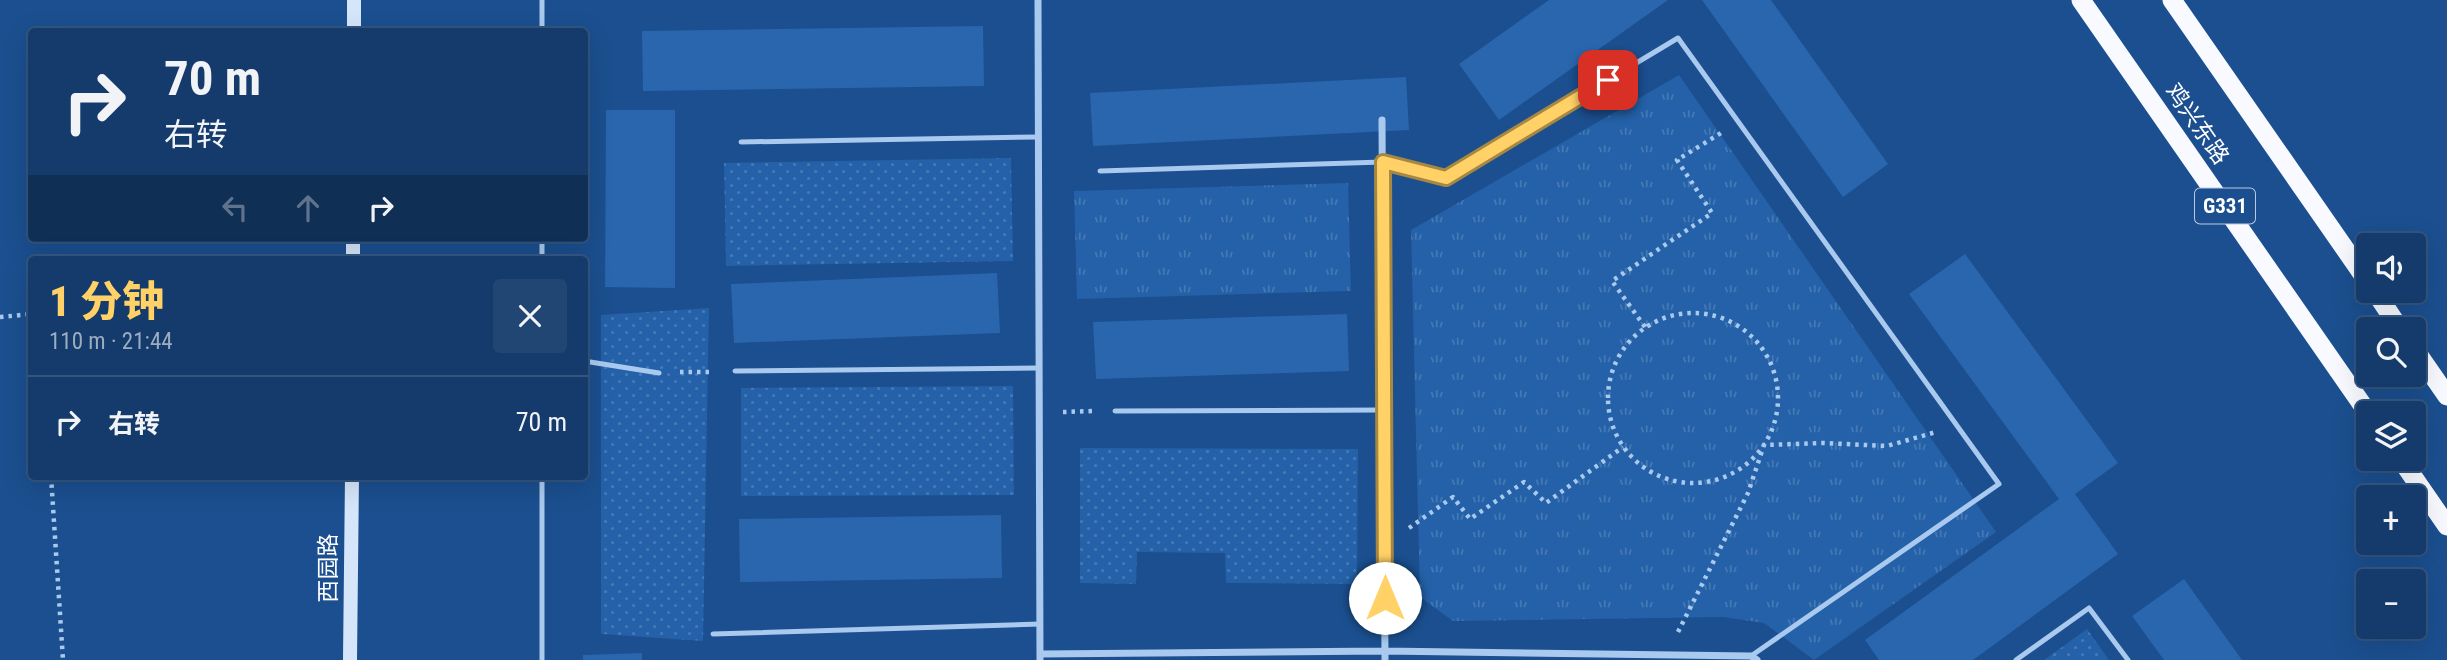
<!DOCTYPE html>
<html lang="zh">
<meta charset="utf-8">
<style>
:root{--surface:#143b6b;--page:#214673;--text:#f1f3f6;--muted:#9dadc1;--line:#33557e;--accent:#ffd166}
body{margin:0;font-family:"Roboto Condensed","Noto Sans SC",sans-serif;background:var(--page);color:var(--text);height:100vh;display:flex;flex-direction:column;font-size:26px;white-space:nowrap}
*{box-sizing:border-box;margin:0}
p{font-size:23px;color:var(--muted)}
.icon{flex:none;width:38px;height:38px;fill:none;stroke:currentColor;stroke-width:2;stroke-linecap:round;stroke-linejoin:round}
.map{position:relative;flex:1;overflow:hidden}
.sheet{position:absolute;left:28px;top:256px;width:560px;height:224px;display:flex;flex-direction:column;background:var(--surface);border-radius:7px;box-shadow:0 7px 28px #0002,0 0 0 2px var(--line)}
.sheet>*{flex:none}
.top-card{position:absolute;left:28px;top:28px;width:560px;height:214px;border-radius:7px;box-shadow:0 7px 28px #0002,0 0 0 2px var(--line);background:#143b6b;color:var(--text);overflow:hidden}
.controls{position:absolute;left:2356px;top:233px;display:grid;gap:14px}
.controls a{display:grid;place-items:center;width:70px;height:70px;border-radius:7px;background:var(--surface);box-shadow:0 7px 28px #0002,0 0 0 2px var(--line);font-size:35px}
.pin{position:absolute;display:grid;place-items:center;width:60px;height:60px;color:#fff;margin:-30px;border-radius:14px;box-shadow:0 4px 10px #0006}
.me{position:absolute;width:77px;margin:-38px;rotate:0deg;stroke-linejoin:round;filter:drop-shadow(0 0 5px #0008)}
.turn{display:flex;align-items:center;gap:24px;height:147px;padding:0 21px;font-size:32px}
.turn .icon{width:91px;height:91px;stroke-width:2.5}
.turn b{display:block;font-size:49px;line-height:60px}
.lanes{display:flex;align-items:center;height:66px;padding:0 21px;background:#0003;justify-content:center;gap:35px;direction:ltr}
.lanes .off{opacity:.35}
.round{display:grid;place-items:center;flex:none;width:74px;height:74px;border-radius:7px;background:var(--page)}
.headline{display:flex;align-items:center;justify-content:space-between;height:119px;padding:0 21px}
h1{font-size:42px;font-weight:800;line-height:52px;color:var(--accent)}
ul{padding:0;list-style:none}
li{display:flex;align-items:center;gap:21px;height:91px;padding:0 21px;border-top:2px solid var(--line)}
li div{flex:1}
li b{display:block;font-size:26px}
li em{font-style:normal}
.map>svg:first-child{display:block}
.grass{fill:url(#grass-dots)}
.park{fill:url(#park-tufts)}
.building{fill:#2a66ad}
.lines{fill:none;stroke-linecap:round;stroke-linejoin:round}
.path{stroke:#a9c9ee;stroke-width:4.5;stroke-dasharray:3.5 5;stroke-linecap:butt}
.service{stroke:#a9c9ee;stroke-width:5}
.minor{stroke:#a9c9ee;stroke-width:7}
.secondary{stroke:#d6e6fa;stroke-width:14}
.trunk{stroke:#f8faff;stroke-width:19}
.route-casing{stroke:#a68842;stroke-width:18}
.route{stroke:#ffd166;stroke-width:12}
.labels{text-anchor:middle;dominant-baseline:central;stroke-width:7;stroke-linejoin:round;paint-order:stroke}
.shield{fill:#1b4f8f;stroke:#bbcadd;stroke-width:2}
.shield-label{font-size:21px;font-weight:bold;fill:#fff}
.street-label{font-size:23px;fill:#fff;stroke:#1b4f8f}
</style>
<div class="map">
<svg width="2447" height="660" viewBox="0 0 2447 660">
<defs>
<pattern id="grass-dots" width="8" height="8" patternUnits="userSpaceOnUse" patternTransform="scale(1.75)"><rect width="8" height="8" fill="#2461a8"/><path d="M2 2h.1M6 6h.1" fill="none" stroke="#4579b5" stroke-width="1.8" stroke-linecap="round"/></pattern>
<pattern id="park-tufts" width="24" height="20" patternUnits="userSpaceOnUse" patternTransform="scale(1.75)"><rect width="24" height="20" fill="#2461a8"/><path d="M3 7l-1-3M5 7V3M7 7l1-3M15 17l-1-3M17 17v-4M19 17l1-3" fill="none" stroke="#4579b5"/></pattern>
</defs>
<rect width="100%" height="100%" fill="#1b4f8f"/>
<!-- grass -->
<path class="grass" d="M1011,158L1013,261L726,266L724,163Z
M709,308L703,641L601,634V315Z
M1013,386L1014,495L741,496V388Z
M1080,448L1358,449L1357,584L1226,583L1225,553L1137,552L1136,584L1080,583Z
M2087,629L2109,660H2044Z"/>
<!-- park -->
<path class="park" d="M1679,75L1996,532L1814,660L1764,623L1723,617L1453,621L1420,597L1411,230Z
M1348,183L1351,291L1077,299L1074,191Z"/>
<!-- building -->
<path class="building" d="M1549,0H1668L1499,120L1459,64Z
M1702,0H1771L1888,164L1843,197Z
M983,26L984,86L643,91L642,31Z
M1406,77L1409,130L1093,146L1090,93Z
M606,110H675V288L605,287Z
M1965,254L2118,463L2075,494L2118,554L1973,660H1879L1865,640L2059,499L1909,294Z
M997,273L1000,333L734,343L731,284Z
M1347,314L1349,371L1096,379L1093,322Z
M1001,515L1002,578L740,582L739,519Z
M2184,579L2242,660H2164L2132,616Z
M642,653V660H583V655Z"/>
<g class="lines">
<!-- path -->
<path class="path" d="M1608 398a85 85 0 1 1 170 0a85 85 0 1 1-170 0Z
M0,317L32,314
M1645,327L1612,281L1712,213L1677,160L1721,133
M680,372H714
M1063,412L1093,411
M51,476L63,660
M1409,528L1453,497L1470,519L1524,482L1546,503L1623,447
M1678,632L1748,493L1764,445L1824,443L1887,446L1936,432"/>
<!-- service -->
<path class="service" d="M542,32V0
M741,142L1038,137
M1100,171L1383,162L1445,178L1678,38L1999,484L1751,656
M542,259V238
M584,361L659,373
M735,371L1039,368
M1115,411L1384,410
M713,634L1040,624
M542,660V476
M2016,660L2089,608L2128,660"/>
<!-- minor -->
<path class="minor" d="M1038,0L1040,660
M1382,120L1385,660
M1040,654L1385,651L1751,656L1757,660"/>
<!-- secondary -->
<path class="secondary" d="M354,32V0
M353,259V238
M350,660L352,476"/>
<!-- trunk -->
<path class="trunk" d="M2081,0L2368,413
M2172,0L2368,282
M2374,290L2400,329
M2413,347L2447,396
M2400,458L2447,526"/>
</g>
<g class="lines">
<!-- route casing -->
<g class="route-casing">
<path id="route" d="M1385,598L1383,162L1446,178L1608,80"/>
</g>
<!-- route -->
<use href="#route" class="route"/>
</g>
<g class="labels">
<!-- shield labels -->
<rect class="shield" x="2195" y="188.5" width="60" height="35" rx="5"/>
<g class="shield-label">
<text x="2225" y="206">G331</text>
</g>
<!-- street labels -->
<g class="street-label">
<text transform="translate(2197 124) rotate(55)">鸡兴东路</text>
<text transform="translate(328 568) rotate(-90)">西园路</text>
</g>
</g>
</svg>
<div class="controls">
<a><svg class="icon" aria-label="sound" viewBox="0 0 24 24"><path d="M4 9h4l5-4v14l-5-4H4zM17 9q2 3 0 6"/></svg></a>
<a><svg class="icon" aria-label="search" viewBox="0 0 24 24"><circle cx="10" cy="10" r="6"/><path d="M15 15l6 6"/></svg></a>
<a><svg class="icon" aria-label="layers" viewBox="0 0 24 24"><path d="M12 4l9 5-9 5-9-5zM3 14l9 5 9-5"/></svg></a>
<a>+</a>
<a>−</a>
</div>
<div class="pin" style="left:1608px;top:80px;background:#d93025"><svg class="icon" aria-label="arrive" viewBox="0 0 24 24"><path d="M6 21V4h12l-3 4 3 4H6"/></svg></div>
<svg class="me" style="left:1385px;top:598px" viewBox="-20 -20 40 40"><circle r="19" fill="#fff"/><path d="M0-13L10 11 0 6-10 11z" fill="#ffd166"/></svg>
<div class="top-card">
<div class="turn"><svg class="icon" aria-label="right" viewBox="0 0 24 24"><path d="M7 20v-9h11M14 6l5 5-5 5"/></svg><div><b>70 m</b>右转</div></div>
<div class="lanes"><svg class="icon off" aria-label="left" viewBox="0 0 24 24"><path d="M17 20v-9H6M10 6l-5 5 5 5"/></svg><svg class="icon off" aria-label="ahead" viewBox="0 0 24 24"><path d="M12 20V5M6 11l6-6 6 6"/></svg><svg class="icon" aria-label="right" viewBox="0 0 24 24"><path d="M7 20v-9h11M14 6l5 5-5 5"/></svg></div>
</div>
<section class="sheet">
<div class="headline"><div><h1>1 分钟</h1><p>110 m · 21:44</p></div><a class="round"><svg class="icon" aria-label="close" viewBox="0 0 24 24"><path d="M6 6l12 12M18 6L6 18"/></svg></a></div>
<ul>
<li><svg class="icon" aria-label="right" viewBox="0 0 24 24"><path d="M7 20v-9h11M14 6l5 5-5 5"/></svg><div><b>右转</b></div><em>70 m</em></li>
</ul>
</section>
</div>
